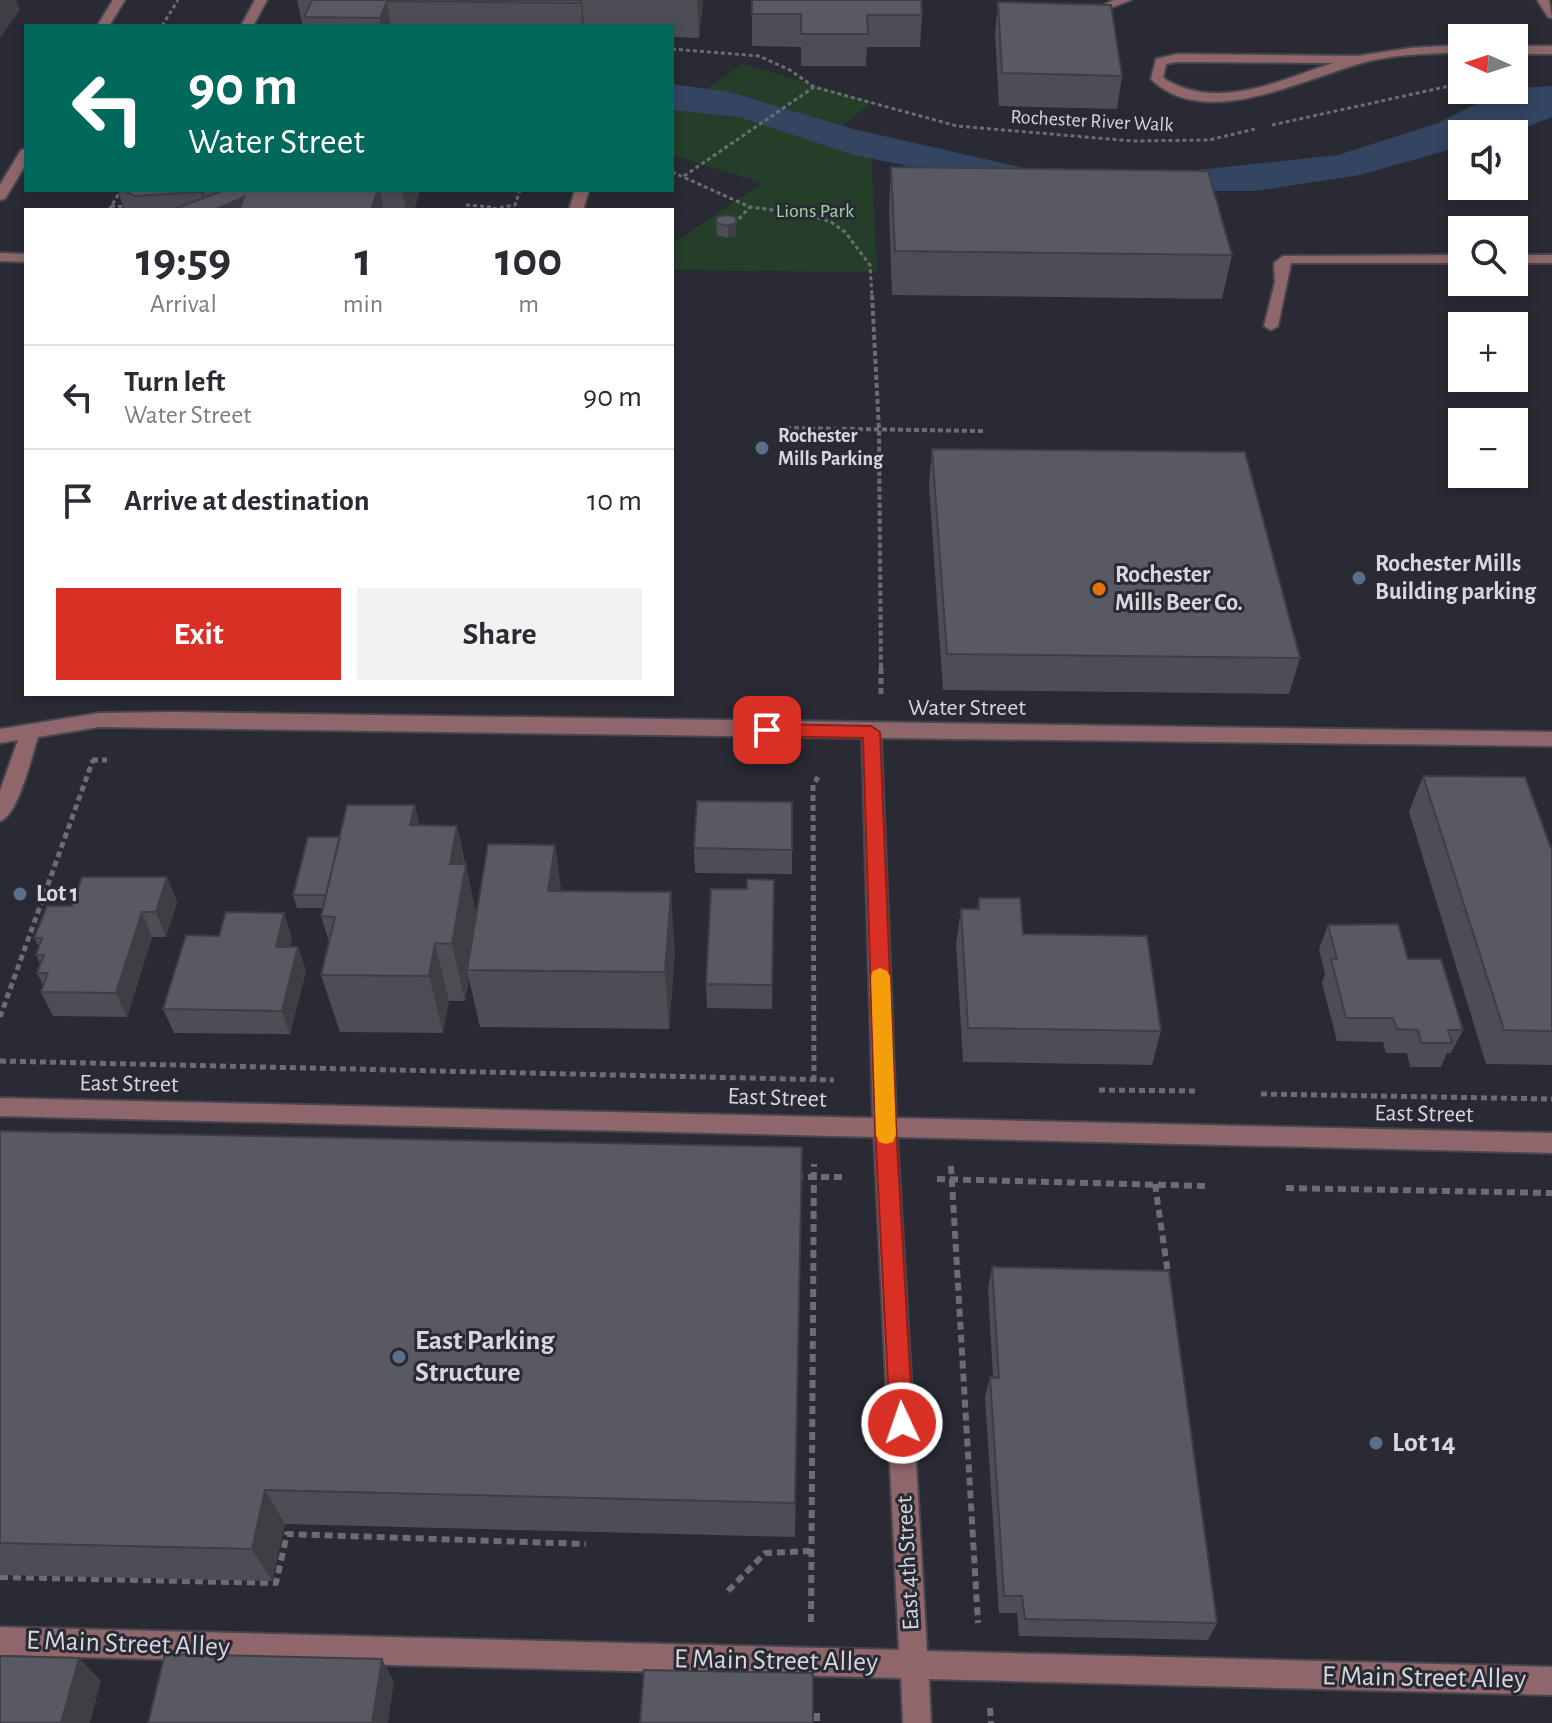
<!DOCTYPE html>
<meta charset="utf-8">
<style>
:root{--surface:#fff;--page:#f2f2f3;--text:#2b2b33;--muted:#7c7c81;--line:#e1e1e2;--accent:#d93025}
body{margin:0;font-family:"Alegreya Sans",sans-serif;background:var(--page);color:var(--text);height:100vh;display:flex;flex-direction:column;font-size:30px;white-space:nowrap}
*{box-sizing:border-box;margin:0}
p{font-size:26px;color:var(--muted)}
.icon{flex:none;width:44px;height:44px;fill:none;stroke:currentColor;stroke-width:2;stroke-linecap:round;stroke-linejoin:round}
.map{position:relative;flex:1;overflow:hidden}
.side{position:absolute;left:24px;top:208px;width:650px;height:488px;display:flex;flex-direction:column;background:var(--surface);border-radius:0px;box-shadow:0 4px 12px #0003}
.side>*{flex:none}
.guide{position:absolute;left:24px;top:24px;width:650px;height:168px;border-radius:0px;box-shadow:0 4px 12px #0003;background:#00695c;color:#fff;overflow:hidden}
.needle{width:52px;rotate:273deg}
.tools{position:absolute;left:1448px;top:24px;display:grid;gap:16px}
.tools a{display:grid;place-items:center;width:80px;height:80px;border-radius:0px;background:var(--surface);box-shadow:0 4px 12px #0003;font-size:40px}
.pin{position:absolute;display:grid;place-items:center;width:68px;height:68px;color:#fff;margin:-34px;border-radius:16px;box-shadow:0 4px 12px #0006}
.me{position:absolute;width:88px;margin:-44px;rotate:357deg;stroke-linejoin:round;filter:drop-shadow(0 0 6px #0008)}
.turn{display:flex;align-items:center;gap:28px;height:168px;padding:0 32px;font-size:36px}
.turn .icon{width:104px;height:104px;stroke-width:2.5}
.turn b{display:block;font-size:56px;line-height:68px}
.eta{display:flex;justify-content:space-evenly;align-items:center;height:136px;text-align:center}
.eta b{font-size:48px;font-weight:600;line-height:56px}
.action{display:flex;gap:16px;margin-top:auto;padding:16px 32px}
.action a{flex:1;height:92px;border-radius:0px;background:var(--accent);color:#fff;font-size:32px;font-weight:600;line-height:92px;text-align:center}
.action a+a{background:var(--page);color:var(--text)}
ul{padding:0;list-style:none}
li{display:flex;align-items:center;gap:24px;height:104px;padding:0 32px;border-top:2px solid var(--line)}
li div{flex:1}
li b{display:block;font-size:30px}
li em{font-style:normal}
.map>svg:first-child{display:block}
.green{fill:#243e29}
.water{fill:#344562}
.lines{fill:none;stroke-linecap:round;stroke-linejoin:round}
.minor-casing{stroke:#45464e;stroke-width:4}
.path-far3{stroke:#6b6c74;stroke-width:3;stroke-dasharray:4 3;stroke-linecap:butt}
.path-far2{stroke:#6b6c74;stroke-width:4;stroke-dasharray:5 3;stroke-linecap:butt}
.path-far1{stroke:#6b6c74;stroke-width:5;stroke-dasharray:6 4;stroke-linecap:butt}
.path{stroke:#6b6c74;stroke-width:6;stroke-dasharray:8 5;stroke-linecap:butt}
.minor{fill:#8f676b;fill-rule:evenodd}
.wall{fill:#4c4d55}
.shaded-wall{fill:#3e3e45}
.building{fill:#585963;stroke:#3e3e45;stroke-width:2}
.route{fill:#d93025;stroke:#8d1f18;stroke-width:2}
.slow{fill:#f59e0b}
.service-dot{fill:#5c6f8a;stroke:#292a33;stroke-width:3}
.food-dot{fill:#e8710a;stroke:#292a33;stroke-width:3}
.labels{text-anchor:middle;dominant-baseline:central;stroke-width:6;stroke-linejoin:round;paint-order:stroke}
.far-street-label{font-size:20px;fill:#d7d8de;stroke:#292a33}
.far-park-label{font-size:20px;fill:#a0d5a8;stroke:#292a33}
.far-poi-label{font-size:20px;font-weight:bold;fill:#d7d8de;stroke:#292a33;text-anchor:start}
.poi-label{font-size:24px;font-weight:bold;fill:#d7d8de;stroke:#292a33;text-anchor:start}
.street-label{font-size:24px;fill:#d7d8de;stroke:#292a33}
.near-poi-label{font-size:28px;font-weight:bold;fill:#d7d8de;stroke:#292a33;text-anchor:start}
.near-street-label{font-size:28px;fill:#d7d8de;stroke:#292a33}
</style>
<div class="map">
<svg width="1552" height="1723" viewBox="0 0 1552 1723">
<rect width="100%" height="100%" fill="#292a33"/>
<!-- green -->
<path class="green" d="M743,64L873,102L826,138L871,148L877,272L672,270V244L762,183L672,155V112Z"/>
<!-- water -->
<path class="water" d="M672,84L730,92L853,129L1033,170L1168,173L1338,155L1438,123L1474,105L1519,88L1552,86V117L1509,134H1462V146L1360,175L1255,191H1177L933,171L854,155L739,117L672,110Z"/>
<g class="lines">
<!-- minor casing -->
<g class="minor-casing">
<path id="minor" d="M113,0H125L109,26H97Z
M255,0H267L253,26H241Z
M1114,0H1131L1105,10L1099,7Z
M1537,0H1549L1552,18L1548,17Z
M1462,45V53C1431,53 1399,54 1369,61C1308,76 1206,133 1151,79L1156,59L1177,54L1357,56L1410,48ZM1177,62L1333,63C1278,81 1217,112 1163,78L1166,64Z
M1514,46H1552V54H1514Z
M26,149V164L5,199L0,200V185L21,150Z
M575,190H589L583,210H569Z
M0,253L26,254V262L0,261Z
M1462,255V263H1291L1278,326L1271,330L1264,326L1275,282L1274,263L1283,256Z
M1514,255H1552V263H1514Z
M174,712L1552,732V746L881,738L896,1118L1552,1133V1153L897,1137L927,1651L1552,1667V1695L929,1679L931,1723H903L901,1678L0,1655V1627L899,1650L874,1137L0,1116V1098L873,1118L862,738L99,727L38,737C32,755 18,816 0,821V791L18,740L0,743V729L99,713Z"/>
</g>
<!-- path-far3 -->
<path class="path-far3" d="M162,26L178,0
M672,49L759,56L790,70L814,87L957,126L1132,141L1209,140L1255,129
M1272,125L1454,85
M672,172L750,207L805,214L831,222L845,232L870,265L872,297
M684,176L814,87
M825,202V220
M466,205L491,207
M111,206L130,207
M109,210L121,190
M486,210L515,205L520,190
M734,224L750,207"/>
<!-- path-far2 -->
<path class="path-far2" d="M872,295L879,430L881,670
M786,428L983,431"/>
<!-- path-far1 -->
<path class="path-far1" d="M881,668V696
M92,760H107
M0,1017L93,760
M0,1061L834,1080
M814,1081L813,785L818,777
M1099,1090L1199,1091
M1261,1094L1552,1099"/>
<!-- path -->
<path class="path" d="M951,1166L978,1623
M795,1177H842
M937,1179L1205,1186
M1155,1184L1168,1274
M1286,1188L1552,1193
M0,1577L276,1583L287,1534L586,1544
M728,1591L765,1553L811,1551
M811,1622L814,1164
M990,1708L991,1723
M817,1713V1723"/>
<!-- minor -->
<use href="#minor" class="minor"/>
</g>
<!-- wall -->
<path class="wall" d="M297,0H703L699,38L672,37V26H303Z
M998,2L1122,76L1117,109L999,106L995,34Z
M752,14L922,15L920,47H867L866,66H801V47L752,46Z
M891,167L1232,255L1222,299L892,295L889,210Z
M118,190H420L414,210H124Z
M727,215L737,235L728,238L717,235L716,223Z
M932,449L1300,658L1289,694L943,690L929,485Z
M1423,776L1552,851V1065L1486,1064L1409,812Z
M792,802V874L695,873L694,848Z
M415,805L419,826H457L476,914L555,845L561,891L675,951L669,1029L480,1027L469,979L465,1001H449L443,1033L340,1032L321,975L329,942L321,916L323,908H297L293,895L340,837Z
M167,877L177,902L166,937H152L127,1017L53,1016L41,992L43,985L37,973L40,964L36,955L39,947L34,938L72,906Z
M774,880L772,1009L707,1008L706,984Z
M979,898L1023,934L1161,1031L1152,1065L963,1062L956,944L961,909H977Z
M1328,925L1408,959L1463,1030L1451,1053H1447L1441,1067H1410L1407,1053H1386L1383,1042L1337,1041L1322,983L1325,974L1319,949Z
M292,937L290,947H298L306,971L290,1034L174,1033L163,1009Z
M0,1131L802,1147L795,1537L285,1524L272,1581L0,1575Z
M992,1267L1217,1623L1208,1640L1019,1636L1017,1613H999L985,1397L990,1377H993L988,1289Z"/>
<!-- shaded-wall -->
<path class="shaded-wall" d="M0,0H16L20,10L0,38Z
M581,0H582L584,26H582Z
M697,0H703L699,38Z
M387,1L391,26H381L380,18Z
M202,190H203L208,210H205L200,192Z
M378,190H380L384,210H371Z
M402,190H420L414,210H406Z
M244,197L247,210H214Z
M736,223L737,235L728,238V226Z
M415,805L428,865L410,825Z
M457,826L465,869L466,864L478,923L467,970L469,979L465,1001L452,944L450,864Z
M555,845L563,904L548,891Z
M167,877L177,902L166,937L156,912Z
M671,892L675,951L669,1029L665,972Z
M142,912L152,937L127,1017L116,993Z
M284,913L292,937L284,971L276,947Z
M435,943L449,1001L443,1033L429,976Z
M298,947L306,971L290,1034L282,1011Z
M265,1490L285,1524L272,1581L252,1549Z
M79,1658L101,1681L90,1723H61Z
M382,1659L394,1682L388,1723H372Z"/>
<!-- building -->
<path class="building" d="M312,0H581L580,3L387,1L380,18L304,17Z
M752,0H921L922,15H867L868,34H801V14H752Z
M998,2L1111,5L1122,76L1002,73Z
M891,167L1208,171L1232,255L895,251Z
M124,190H202L200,192L134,196Z
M225,190H378L371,210H239L244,197L214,210H171Z
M727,215L736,217V223L728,226L716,223L717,217Z
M932,449L1245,452L1300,658L947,654Z
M1423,776L1525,777L1552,851V1031L1504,1030Z
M697,801L792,802V850L694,848Z
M347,805H415L410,825L457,826L450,864H466L452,944L435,943L429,976L321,975L335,917L321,916Z
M308,837H340L326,895H293Z
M488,844L555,845L548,891L671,892L665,972L467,970Z
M82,877H167L156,912H142L116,993L41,992L48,973H37L44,955H36L42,938H34L47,906H72Z
M747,879L774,880L772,985L706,984L711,889H747Z
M979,898H1020L1023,934L1147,936L1161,1031L968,1028L961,909H979Z
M226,912L284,913L276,947H298L282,1011L163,1009L186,935L219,936Z
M1398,924L1408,959H1441L1463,1030H1448L1452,1043H1421L1418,1030L1397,1029L1393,1018H1346L1331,959H1337L1328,925Z
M0,1131L802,1147L795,1503L265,1490L252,1549L0,1543Z
M992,1267L1169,1271L1217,1623L1025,1619L1022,1596H1004L990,1377L999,1378Z
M165,1654L382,1659L372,1723H148Z
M0,1656L79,1658L61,1723H0Z
M644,1670L813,1673V1723H640Z"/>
<!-- route -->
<path class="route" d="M767,724L871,726L880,732L896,1127L913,1423L910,1431L902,1434L893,1431L890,1423L875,1127L863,738L767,736L758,730Z"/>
<!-- slow -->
<path class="slow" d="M880,968L887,971L890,976L896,1135L893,1142L886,1144L879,1142L876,1135L871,976L873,971Z"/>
<!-- markers -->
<g class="service-dot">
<circle cx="762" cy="448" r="8"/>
<circle cx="1359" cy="578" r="8"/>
<circle cx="20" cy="894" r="8"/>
<circle cx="399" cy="1357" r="8"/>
<circle cx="1376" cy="1443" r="8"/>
</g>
<circle class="food-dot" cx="1099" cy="589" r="8"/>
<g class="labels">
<!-- far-street labels -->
<g class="far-street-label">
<text transform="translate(1092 121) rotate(3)">Rochester River Walk</text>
</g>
<!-- far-park labels -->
<g class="far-park-label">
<text x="815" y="211">Lions Park</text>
</g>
<!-- far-poi labels -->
<g class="far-poi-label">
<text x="778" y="436">Rochester<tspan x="778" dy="23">Mills Parking</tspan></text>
</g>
<!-- poi labels -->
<g class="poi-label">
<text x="1375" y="564">Rochester Mills<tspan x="1375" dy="28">Building parking</tspan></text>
<text x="1115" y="575">Rochester<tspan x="1115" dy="28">Mills Beer Co.</tspan></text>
<text x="36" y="894">Lot 1</text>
</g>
<!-- street labels -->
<g class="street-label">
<text x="967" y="708">Water Street</text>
<text transform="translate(129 1084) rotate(1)">East Street</text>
<text transform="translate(777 1098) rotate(2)">East Street</text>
<text transform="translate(1424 1114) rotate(1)">East Street</text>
<text transform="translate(908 1563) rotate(-93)">East 4th Street</text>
</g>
<!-- near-poi labels -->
<g class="near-poi-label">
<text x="415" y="1341">East Parking<tspan x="415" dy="32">Structure</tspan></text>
<text x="1392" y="1443">Lot 14</text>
</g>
<!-- near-street labels -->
<g class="near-street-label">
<text transform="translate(128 1644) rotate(2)">E Main Street Alley</text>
<text transform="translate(776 1661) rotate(1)">E Main Street Alley</text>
<text transform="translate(1424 1678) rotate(1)">E Main Street Alley</text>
</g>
</g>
</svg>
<div class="tools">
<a><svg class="needle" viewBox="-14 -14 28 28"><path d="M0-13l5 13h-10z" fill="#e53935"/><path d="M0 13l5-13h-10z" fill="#7c7c81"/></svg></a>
<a><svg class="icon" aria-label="sound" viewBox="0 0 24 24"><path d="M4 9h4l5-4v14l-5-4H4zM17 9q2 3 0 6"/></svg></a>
<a><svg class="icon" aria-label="search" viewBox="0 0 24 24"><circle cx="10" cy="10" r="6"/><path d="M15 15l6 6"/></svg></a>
<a>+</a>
<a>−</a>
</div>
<div class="pin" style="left:767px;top:730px;background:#d93025"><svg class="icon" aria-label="arrive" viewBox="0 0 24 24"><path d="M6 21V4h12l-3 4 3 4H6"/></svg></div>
<svg class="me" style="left:902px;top:1423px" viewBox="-20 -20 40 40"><circle r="17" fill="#d93025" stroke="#fff" stroke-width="3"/><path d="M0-11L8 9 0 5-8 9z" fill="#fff"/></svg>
<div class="guide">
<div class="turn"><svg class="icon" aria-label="left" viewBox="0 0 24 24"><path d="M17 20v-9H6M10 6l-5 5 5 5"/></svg><div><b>90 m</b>Water Street</div></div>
</div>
<section class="side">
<div class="eta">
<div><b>19:59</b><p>Arrival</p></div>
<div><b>1</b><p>min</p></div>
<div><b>100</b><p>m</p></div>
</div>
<ul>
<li><svg class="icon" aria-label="left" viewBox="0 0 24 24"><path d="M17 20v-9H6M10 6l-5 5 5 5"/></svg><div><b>Turn left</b><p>Water Street</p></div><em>90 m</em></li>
<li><svg class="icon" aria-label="arrive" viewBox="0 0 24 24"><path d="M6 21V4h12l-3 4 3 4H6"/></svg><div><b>Arrive at destination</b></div><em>10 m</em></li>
</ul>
<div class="action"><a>Exit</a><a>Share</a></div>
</section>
</div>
